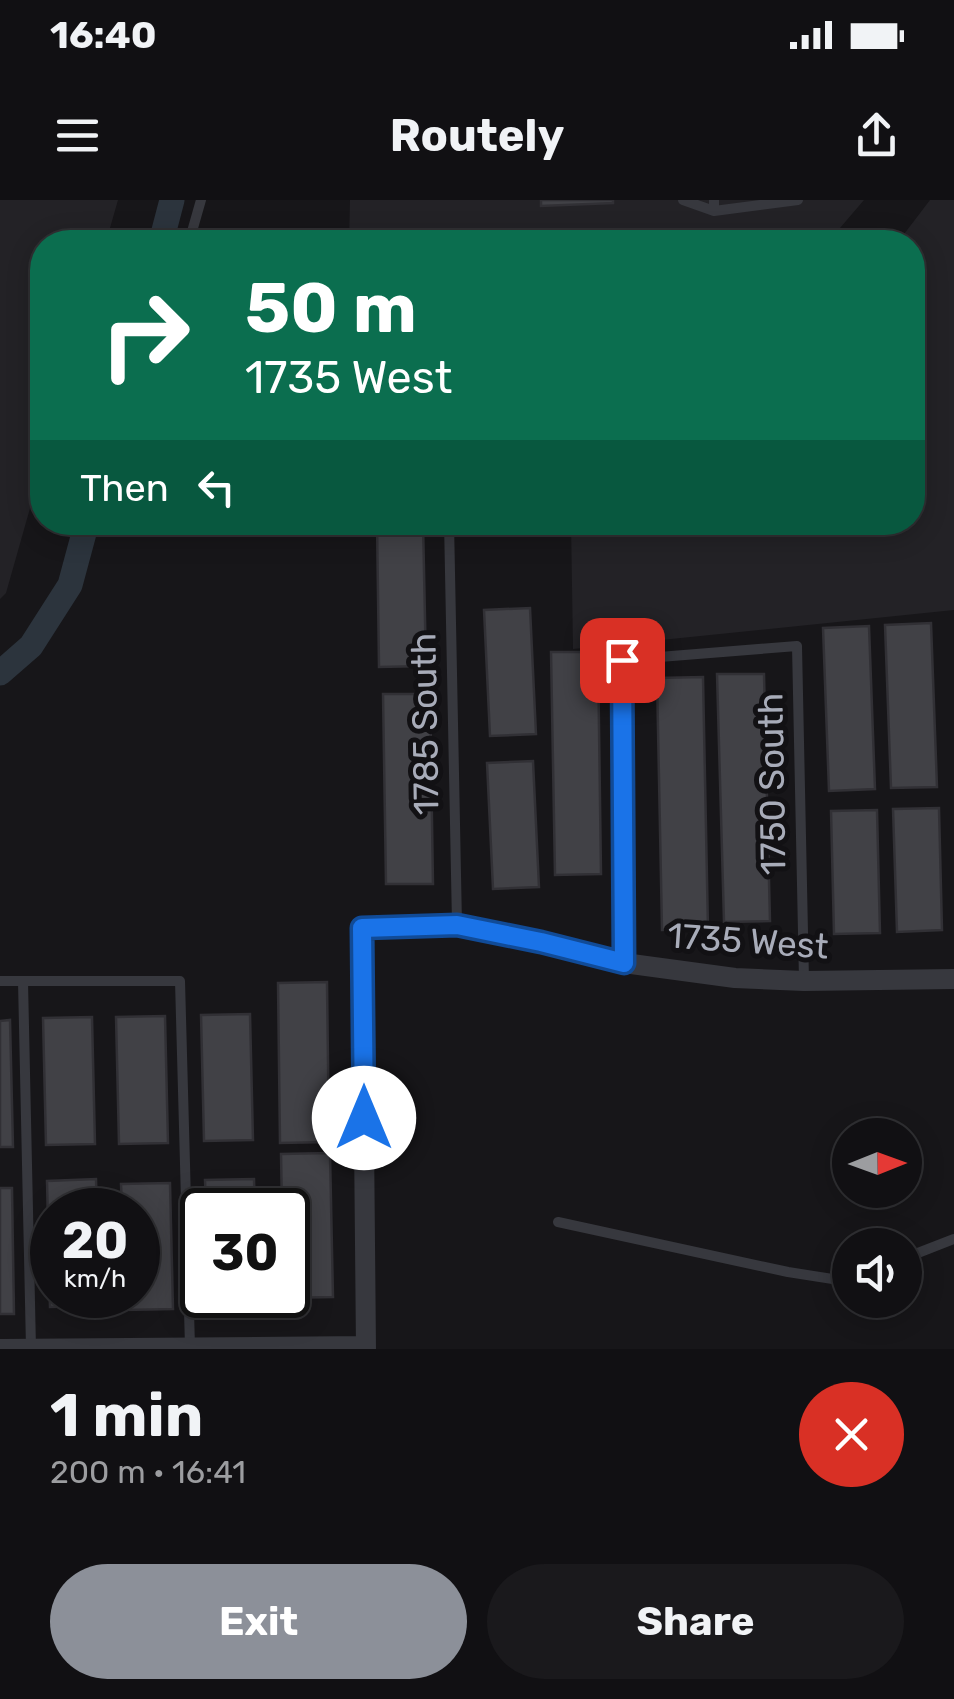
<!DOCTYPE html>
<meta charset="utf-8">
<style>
:root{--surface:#111013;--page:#1a191c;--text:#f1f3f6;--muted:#9c9da0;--line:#303033;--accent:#8c9099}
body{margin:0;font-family:Rubik,sans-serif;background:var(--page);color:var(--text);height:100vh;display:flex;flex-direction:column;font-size:38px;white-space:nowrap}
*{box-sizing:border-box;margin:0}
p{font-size:32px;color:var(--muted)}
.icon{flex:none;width:55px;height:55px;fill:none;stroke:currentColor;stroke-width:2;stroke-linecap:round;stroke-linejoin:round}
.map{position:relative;height:1149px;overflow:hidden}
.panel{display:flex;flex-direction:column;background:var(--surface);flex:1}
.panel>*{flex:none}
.guide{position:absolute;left:30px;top:30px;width:895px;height:305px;border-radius:40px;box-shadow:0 5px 25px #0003,0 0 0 2px var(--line);background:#0b6e4f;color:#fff;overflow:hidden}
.needle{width:65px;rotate:89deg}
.buttons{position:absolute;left:832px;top:918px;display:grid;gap:20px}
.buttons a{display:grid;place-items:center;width:90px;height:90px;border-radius:50%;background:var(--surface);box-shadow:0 5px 25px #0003,0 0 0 2px var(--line);font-size:50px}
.speed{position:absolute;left:30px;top:988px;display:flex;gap:20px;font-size:50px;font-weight:700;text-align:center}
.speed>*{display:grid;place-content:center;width:130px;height:130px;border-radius:50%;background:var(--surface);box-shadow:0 5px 25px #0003,0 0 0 2px var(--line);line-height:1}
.speed small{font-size:25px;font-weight:400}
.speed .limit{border:5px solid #111;border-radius:15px;background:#fff;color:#111}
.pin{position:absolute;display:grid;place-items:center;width:85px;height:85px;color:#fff;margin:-42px;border-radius:20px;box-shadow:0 5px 15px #0006}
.me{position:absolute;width:110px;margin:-55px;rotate:0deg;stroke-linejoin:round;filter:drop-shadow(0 0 8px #0008)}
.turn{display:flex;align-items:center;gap:35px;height:210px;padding:0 50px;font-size:45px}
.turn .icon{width:130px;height:130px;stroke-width:2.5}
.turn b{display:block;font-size:70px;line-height:85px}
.then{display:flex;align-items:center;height:95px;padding:0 50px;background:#0003;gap:20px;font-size:38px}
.round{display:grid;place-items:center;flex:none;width:105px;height:105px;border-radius:52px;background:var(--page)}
.head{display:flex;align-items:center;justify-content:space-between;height:170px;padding:0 50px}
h1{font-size:60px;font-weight:700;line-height:75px}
.action{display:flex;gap:20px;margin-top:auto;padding:20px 50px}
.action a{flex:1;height:115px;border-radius:60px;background:var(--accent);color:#fff;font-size:40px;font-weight:700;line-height:115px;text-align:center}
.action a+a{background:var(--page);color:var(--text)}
.status{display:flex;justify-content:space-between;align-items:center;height:70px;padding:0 50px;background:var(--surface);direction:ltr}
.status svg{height:28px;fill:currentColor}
header{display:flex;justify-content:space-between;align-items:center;height:130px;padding:0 50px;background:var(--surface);font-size:45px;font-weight:700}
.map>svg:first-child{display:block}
.built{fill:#232226}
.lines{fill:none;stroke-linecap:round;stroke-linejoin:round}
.canal{stroke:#2c343d;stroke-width:25}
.building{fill:#414146;stroke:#313035;stroke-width:2.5}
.lane{stroke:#37383e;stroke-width:10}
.street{stroke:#37383e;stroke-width:20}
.route-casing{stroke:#114b97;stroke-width:25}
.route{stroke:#1a73e8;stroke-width:18}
.labels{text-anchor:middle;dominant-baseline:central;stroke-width:10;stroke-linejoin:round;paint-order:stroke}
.street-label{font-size:35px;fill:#a8acb9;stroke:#121114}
</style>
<div class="status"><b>16:40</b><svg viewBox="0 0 49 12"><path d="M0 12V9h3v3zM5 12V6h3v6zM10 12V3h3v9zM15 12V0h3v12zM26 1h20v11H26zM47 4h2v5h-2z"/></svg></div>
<header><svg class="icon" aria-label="menu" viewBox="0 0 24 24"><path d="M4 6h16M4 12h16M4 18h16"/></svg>Routely<svg class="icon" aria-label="share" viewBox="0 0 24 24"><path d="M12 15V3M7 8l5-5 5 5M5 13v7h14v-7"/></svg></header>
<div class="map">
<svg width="954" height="1149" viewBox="0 0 954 1149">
<rect width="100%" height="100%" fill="#171619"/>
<!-- built -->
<path class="built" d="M0,0H118L106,42H42V266L6,393L0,399Z
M350,0H864L828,42H349Z
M930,0H954V410L573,449L571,323L912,322V42H898Z"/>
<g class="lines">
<!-- canal -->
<path class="canal" d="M161,42L172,0
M0,473L31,446L70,385L87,322"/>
</g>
<!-- building -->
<path class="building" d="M541,0H613V3L541,6Z
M377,322H423L426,466L379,467Z
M530,408L536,534L490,536L484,410Z
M931,423L937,587L891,588L885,425Z
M869,426L875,589L829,591L823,428Z
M551,452H598L601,674L555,675Z
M717,474H764L770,721L724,722Z
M703,477L708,729L662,730L657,478Z
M383,494H430L433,684H386Z
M533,561L539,687L493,689L487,563Z
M939,608L942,730L897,732L893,609Z
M877,610L880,733L834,734L831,611Z
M327,782L329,942L280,943L278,783Z
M250,814L253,940L204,941L201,815Z
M165,816L168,943L119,944L116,817Z
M92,817L95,944L46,945L43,818Z
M10,820L13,947H0V821Z
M330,953L333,1097L284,1098V1095H288V1010H282L281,954Z
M96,979L97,1010H52V1095H98V1106L50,1107L47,981Z
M254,979L255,1010H206L205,980Z
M170,983L173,1109L124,1110V1095H138V1010H122L121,984Z
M0,988H12L14,1114H0Z
M208,1095H256L257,1105L208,1106Z"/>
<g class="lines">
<!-- lane -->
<path class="lane" d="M683,0L714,11
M714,0V11L798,0
M189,42L201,0
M449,322L457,724
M624,763L622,460L797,446L804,780
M0,781H180L190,1147
M23,781L31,1148
M558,1022L788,1072L839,1080L850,1078
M905,1058L954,1039"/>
<!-- street -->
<path class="street" d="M0,1149L366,1146
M366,1149L362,727L457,725L541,742L624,763L735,778L804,781L954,779"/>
</g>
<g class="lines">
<!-- route casing -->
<g class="route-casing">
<path id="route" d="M364,918L362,728L457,725L541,742L624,763L622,460"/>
</g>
<!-- route -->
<use href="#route" class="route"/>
</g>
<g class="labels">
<!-- street labels -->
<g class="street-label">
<text transform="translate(425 524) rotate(-91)">1785 South</text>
<text transform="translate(772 584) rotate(-91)">1750 South</text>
<text transform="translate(748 741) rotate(4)">1735 West</text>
</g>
</g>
</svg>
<div class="buttons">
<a><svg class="needle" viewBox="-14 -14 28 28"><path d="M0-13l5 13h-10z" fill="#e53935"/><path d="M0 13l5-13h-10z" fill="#9c9da0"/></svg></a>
<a><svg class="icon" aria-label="sound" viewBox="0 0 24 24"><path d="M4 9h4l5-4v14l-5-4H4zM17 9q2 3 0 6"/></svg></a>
</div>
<div class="speed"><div>20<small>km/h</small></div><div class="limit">30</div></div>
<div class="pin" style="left:622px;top:460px;background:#d93025"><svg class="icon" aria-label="arrive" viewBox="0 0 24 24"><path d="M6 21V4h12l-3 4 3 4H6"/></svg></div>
<svg class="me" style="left:364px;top:918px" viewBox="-20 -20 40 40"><circle r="19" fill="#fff"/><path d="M0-13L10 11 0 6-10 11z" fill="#1a73e8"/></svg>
<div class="guide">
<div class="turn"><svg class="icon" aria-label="right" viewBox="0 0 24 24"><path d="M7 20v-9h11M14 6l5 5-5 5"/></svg><div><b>50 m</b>1735 West</div></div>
<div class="then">Then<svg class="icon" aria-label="left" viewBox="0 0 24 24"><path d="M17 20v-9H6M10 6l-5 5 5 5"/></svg></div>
</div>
</div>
<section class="panel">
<div class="head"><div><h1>1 min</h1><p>200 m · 16:41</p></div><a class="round" style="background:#d93025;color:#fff"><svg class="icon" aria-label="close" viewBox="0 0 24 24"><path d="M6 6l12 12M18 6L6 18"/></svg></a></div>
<div class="action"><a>Exit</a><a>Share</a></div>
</section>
